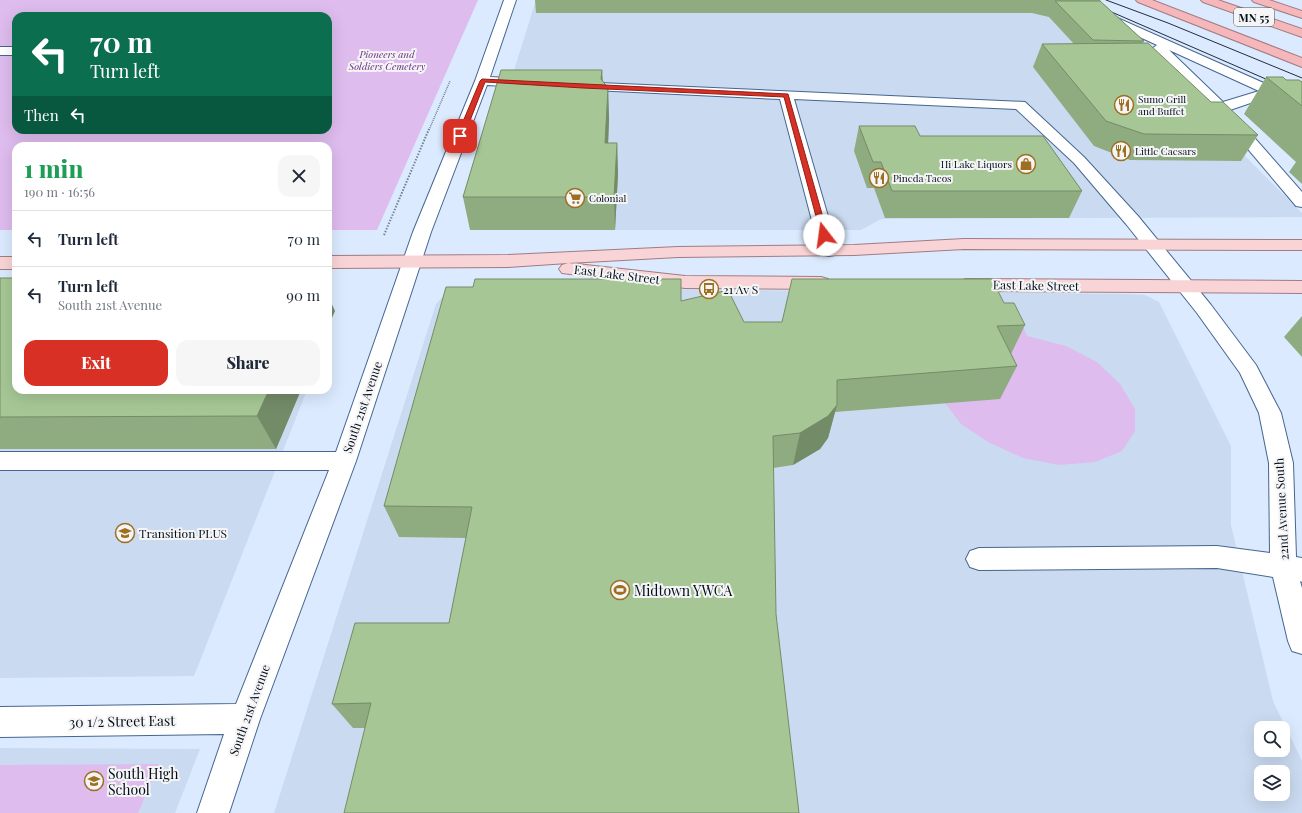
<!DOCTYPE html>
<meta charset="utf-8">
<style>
:root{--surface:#fff;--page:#f6f6f7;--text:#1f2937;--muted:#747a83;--line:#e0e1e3;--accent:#d93025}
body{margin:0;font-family:"Playfair Display",serif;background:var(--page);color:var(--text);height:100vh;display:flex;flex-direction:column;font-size:15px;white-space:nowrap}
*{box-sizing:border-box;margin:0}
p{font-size:13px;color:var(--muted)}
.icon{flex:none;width:22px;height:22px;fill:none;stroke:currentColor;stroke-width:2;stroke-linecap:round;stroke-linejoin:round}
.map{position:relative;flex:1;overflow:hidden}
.details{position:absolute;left:12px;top:142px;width:320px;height:252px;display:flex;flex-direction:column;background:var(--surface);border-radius:12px;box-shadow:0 4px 16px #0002}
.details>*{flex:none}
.banner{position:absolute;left:12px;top:12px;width:320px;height:122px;border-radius:12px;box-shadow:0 4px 16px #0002;background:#0b6e4f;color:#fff;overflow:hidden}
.buttons{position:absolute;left:1254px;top:721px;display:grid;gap:8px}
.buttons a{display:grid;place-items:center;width:36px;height:36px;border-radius:8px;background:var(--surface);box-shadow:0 4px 16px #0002;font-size:20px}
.pin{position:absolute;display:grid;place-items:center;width:34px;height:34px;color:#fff;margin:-17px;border-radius:8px;box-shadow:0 2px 6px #0006}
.me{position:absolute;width:44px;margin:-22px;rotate:345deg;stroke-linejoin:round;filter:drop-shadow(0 0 3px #0008)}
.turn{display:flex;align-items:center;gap:14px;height:84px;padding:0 12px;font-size:18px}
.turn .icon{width:52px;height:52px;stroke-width:2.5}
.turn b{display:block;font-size:28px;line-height:34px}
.then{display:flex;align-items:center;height:38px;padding:0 12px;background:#0003;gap:8px;font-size:15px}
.round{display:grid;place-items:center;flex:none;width:42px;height:42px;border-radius:12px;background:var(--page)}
.headline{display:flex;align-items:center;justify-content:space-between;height:68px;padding:0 12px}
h1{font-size:24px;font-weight:800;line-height:30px;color:#1e9e55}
.action{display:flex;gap:8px;margin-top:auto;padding:8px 12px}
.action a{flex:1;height:46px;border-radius:12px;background:var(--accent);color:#fff;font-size:16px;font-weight:800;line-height:46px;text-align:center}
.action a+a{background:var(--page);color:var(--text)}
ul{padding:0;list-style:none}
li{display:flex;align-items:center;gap:12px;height:56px;padding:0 12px;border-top:1px solid var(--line)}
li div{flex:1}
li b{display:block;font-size:15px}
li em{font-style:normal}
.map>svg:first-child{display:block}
.built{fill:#cadaf0;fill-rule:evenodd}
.green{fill:#debcee;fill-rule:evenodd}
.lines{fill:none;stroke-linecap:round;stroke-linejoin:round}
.minor-casing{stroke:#456690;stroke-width:2}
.major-casing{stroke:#a07c83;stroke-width:2}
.highway-casing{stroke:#a07c83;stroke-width:2}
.path-far1{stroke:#738092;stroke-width:1.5;stroke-dasharray:1 1;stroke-linecap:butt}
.path{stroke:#738092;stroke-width:2;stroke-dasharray:1.5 1.5;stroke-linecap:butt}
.minor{fill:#fff;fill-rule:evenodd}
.major{fill:#f9d4d6;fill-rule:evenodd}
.highway{fill:#f5b7ba;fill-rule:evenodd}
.tram{stroke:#212d3e;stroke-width:1}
.wall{fill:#8fab80}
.shaded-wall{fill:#748b68}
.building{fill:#a6c795;stroke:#748b68}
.route{fill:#d93025;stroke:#8d1f18}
.labels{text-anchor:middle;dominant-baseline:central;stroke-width:4;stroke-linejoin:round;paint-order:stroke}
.far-park-label{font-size:10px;font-style:italic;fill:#6b2c85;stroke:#f5f5f5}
.far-poi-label{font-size:10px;fill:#020d1d;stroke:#f5f5f5;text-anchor:start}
.shield{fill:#f5f5f5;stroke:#4b535e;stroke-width:1}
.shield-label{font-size:11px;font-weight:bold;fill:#020d1d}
.street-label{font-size:12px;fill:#020d1d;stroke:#f5f5f5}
.poi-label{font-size:12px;fill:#020d1d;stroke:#f5f5f5;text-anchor:start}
.near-poi-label{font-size:14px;fill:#020d1d;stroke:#f5f5f5;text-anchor:start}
.near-street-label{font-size:14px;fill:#020d1d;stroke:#f5f5f5}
</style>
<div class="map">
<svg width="1302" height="813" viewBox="0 0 1302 813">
<rect width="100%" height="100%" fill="#dbeafe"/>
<!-- built -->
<path class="built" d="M536,0H1062L1109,20L1302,213V217L881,219L861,230H470L505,99Z
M464,287L1128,294L1145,295L1159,302L1231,446V525L1273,701L1302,761V813H274L436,304L444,295ZM1261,728H1283V750H1261ZM1261,772H1283V794H1261Z
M0,302L16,390H307L194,676L0,678Z
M0,748L200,749L175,813H0Z"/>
<!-- green -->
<path class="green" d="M0,0H478L377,230H328V146H16V230H0ZM16,16H328V130H16Z
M1020,320L1027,336L1066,346L1097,362L1120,384L1135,409V431L1122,451L1095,462L1059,465L1023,458L988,442L961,424L945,403L982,359Z
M159,764L138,813H0V765Z"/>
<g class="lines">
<!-- minor casing -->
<g class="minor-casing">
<path id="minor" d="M504,0H516L490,77L527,79L532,80L534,83L532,86L527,87L487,85L431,232L356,461L260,719L229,813H197L224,734L0,737V707L236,704L329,470H0V452H336L413,232L475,81Z
M1062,0H1077L1302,100V109L1271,96L1230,110L1302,192V207L1296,206L1215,110L1155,51L1153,48L1157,45L1064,2ZM1169,50L1259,91L1223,102Z
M0,47H16V55H0Z
M577,82L1025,102L1084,157L1138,216L1211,305L1256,365L1281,413L1293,463L1296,557L1302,558V582L1300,581L1302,588V654L1292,651L1288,641L1273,577L1217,568L979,570L970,567L966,559L970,551L979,548L1217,546L1270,553L1269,463L1259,413L1240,373L1197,313L1126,224L1074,163L1016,109L794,99L838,251L835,255L829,256L823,255L820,251L780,99L572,89L570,86L572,83Z"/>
</g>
<!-- major casing -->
<g class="major-casing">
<path id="major" d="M964,239L1302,240V250L964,249L854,255L678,257L568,263L685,276L821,277L828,279L830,283L828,287L821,289L685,288L562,273L559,269L562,265L568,263L508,267L328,268V256L508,255L678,247L854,245Z
M0,257H16V269H0Z
M966,279L1302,281V293L966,291L959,289L957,285L959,281Z"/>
</g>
<!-- highway casing -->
<g class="highway-casing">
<path id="highway" d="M1136,0H1152L1302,58V67L1138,2Z
M1201,0H1218L1302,29V37L1203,2Z
M1252,0H1269L1302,11V18L1254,2Z"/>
</g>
<!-- path-far1 -->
<path class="path-far1" d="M429,130L450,81"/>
<!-- path -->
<path class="path" d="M384,235L429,129"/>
<!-- minor -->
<use href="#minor" class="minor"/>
<!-- major -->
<use href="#major" class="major"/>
<!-- highway -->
<use href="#highway" class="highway"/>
<!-- tram -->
<path class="tram" d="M1084,0L1275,83
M1106,0L1168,23L1302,78"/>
</g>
<!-- wall -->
<path class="wall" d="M535,0H1101L1100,1L1144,41L1143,43L1211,102L1258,135L1241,161L1130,160L1094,146L1033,67L1042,44H1074L1049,17L1032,13H536Z
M602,70L603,81L608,88L609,119L608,143H617L618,174L615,230H470L463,197Z
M1266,77L1302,82V184L1289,172L1296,162L1244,114Z
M859,126L920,136L1082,191L1069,218H885L874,188H867L854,151Z
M0,278L301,390L276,449H0Z
M681,301L744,322H782L1004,303L1025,325L1011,354L1017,366L1000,399L835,412L828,438L820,449L793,465L773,468L365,728H353L332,704L449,623L466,538L399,537L384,506Z
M1302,316V357L1284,337Z"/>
<!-- shaded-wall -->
<path class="shaded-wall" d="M602,70L603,100L601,79Z
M608,88L609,119L607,174L605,143Z
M617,143L618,174L615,230L614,197Z
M328,296L335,311L328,327Z
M269,390H301L276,449L257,416Z
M837,405L828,438L820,449L793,465L800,433Z"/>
<!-- building -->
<path class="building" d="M1055,1H1100L1144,41L1093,40Z
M1148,43L1211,102H1223L1258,135L1144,134L1106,121L1042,44Z
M501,70H602L601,79L608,88L605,143H617L614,197H463Z
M1266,77H1283L1286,80H1299L1302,82V106Z
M859,126H915L920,136H1043L1082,191H892L881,162H873Z
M0,278H16V390H269L257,416L0,417Z
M475,279H681V301L728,290L744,322H782L792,279H992L1004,303H1014L1025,325L997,326L1017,366L837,380V405L828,416L800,433L773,436L776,614L799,813H344L371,703L332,704L355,623H449L472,507L384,506L446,287H473Z"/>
<!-- route -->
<path class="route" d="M482,79L788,94L828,235L824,237L821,235L784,97L583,88L485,82L464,136L458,137L457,136L480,81Z"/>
<!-- icons -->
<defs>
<g id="restaurant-ring" transform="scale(1)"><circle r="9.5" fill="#f5f5f5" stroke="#9e6e21" stroke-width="1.5"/><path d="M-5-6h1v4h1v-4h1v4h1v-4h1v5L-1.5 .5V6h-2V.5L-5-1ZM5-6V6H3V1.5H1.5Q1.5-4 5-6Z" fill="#9e6e21"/></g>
<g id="shop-ring" transform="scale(1)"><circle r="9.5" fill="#f5f5f5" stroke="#9e6e21" stroke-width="1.5"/><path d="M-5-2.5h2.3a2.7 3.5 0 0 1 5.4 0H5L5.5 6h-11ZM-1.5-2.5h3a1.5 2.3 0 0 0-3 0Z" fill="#9e6e21"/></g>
<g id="supermarket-ring" transform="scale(1)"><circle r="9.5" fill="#f5f5f5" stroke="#9e6e21" stroke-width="1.5"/><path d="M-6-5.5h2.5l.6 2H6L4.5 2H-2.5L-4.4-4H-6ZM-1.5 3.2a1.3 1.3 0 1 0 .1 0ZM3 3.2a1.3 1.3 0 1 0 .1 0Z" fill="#9e6e21"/></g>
<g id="bus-ring" transform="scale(1)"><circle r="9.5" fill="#f5f5f5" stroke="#9e6e21" stroke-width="1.5"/><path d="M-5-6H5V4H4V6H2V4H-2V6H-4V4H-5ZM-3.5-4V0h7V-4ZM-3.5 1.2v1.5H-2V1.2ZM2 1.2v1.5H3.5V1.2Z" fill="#9e6e21"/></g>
<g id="school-ring" transform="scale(1)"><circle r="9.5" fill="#f5f5f5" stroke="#9e6e21" stroke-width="1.5"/><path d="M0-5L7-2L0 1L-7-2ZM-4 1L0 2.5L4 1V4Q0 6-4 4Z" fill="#9e6e21"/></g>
<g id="stadium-ring" transform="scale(1)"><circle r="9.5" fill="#f5f5f5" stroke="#9e6e21" stroke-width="1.5"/><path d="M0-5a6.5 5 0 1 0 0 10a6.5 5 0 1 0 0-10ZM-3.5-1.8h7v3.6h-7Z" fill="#9e6e21"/></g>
</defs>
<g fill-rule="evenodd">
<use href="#restaurant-ring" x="1124" y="105"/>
<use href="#restaurant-ring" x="1121" y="151"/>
<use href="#shop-ring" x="1026" y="164"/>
<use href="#restaurant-ring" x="879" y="178"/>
<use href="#supermarket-ring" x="575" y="198"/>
<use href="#bus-ring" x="709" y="289"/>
<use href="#school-ring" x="125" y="533"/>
<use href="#stadium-ring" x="620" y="590"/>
<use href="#school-ring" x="94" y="781"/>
</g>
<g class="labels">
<!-- far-park labels -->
<g class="far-park-label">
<text x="387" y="54">Pioneers and<tspan x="387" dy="12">Soldiers Cemetery</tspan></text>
</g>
<!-- far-poi labels -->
<g class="far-poi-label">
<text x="1138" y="99">Sumo Grill<tspan x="1138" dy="12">and Buffet</tspan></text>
<text x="1135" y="151">Little Caesars</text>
<text x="1012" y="164" text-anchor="end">Hi Lake Liquors</text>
<text x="893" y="178">Pineda Tacos</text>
<text x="589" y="198">Colonial</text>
</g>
<!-- shield labels -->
<rect class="shield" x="1234" y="8" width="40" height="18" rx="3"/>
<g class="shield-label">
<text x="1254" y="17">MN 55</text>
</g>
<!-- street labels -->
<g class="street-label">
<text transform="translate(617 274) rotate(7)">East Lake Street</text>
<text transform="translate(1036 285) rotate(1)">East Lake Street</text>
<text transform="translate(362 407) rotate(-71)">South 21st Avenue</text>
<text transform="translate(1281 509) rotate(-93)">22nd Avenue South</text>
<text transform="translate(249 710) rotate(-70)">South 21st Avenue</text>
</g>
<!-- poi labels -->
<g class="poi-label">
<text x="723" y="289">21 Av S</text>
<text x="139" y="533">Transition PLUS</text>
</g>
<!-- near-poi labels -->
<g class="near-poi-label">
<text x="634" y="590">Midtown YWCA</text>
<text x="108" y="773">South High<tspan x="108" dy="16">School</tspan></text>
</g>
<!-- near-street labels -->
<g class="near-street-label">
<text transform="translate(122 721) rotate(-1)">30 1/2 Street East</text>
</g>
</g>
</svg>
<div class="buttons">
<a><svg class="icon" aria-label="search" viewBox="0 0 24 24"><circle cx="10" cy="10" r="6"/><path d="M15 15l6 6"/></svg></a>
<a><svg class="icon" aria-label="layers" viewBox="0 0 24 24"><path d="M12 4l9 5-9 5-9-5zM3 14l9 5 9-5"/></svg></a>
</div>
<div class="pin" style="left:460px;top:136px;background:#d93025"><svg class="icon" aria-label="arrive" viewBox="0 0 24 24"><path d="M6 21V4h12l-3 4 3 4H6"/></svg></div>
<svg class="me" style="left:824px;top:235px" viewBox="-20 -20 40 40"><circle r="19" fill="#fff"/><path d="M0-13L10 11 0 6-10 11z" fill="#d93025"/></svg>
<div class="banner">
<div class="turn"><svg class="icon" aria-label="left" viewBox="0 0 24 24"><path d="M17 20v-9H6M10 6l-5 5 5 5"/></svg><div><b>70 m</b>Turn left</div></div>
<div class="then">Then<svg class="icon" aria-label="left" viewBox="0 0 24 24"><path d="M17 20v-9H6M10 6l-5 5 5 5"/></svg></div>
</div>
<section class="details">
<div class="headline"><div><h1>1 min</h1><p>190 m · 16:56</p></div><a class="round"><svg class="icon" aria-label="close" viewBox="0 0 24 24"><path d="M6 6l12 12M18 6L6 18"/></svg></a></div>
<ul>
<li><svg class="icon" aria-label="left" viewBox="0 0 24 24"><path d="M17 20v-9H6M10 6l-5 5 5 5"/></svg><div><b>Turn left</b></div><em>70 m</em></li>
<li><svg class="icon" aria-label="left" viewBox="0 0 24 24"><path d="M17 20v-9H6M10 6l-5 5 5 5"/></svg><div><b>Turn left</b><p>South 21st Avenue</p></div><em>90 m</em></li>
</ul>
<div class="action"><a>Exit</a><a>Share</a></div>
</section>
</div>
